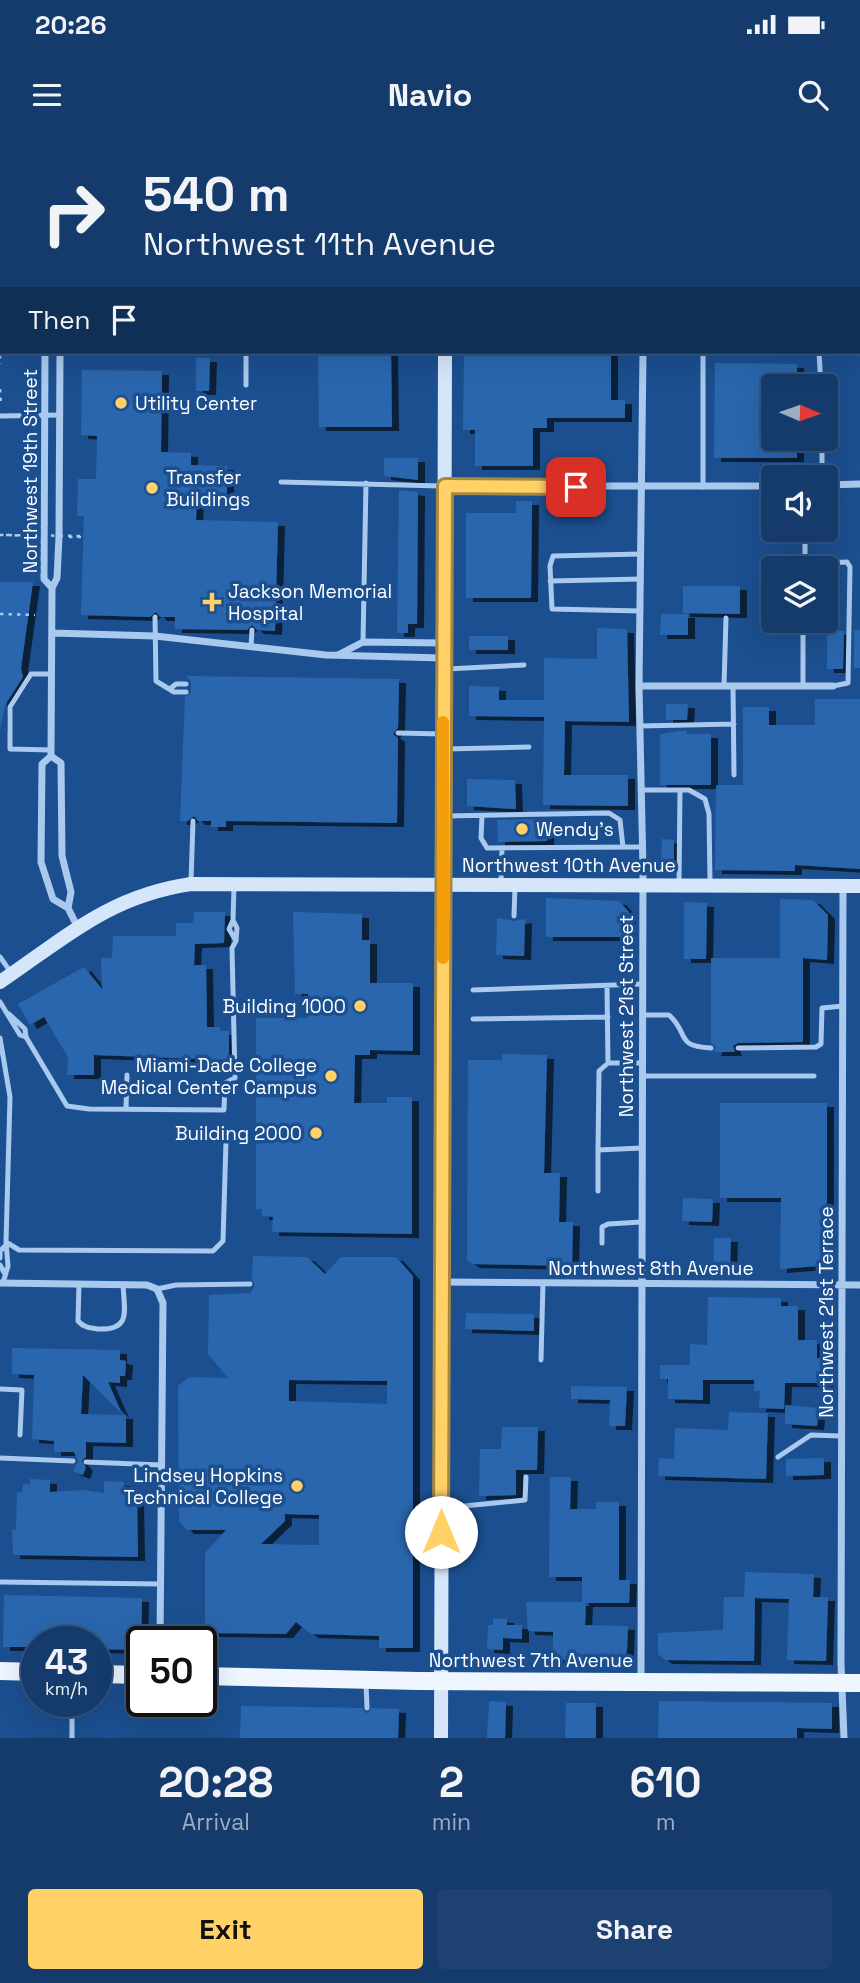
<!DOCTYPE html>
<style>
:root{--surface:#143b6b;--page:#1d4271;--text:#f1f3f6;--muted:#9dadc1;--line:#33557e;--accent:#ffd166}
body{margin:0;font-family:"Space Grotesk",sans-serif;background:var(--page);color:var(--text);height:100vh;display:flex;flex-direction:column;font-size:26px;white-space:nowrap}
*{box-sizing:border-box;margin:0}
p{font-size:23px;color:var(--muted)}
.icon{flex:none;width:38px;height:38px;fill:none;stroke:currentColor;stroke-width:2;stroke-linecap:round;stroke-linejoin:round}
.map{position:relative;height:1598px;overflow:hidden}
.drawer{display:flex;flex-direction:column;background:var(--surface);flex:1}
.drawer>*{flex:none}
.top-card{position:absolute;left:0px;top:0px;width:861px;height:214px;box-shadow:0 7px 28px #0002,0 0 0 2px var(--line);background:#143b6b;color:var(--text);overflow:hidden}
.needle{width:46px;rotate:92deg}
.fabs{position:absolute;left:761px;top:234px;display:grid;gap:14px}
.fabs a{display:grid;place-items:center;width:77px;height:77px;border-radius:7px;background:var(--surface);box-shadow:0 7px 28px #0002,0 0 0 2px var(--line);font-size:35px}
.speed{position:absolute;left:21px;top:1486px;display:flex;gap:14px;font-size:35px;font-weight:700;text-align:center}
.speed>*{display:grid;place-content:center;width:91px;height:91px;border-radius:50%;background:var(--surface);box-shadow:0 7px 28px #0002,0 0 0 2px var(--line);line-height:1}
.speed small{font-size:18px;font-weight:400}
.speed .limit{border:4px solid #111;border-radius:10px;background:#fff;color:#111}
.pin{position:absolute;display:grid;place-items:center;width:60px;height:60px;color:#fff;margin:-30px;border-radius:14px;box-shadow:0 4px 10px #0006}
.me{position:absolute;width:77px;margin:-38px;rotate:0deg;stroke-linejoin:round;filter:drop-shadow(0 0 5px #0008)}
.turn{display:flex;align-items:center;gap:24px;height:147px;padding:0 28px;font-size:32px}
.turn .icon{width:91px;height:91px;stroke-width:2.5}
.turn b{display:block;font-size:49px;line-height:60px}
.then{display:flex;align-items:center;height:66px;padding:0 28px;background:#0003;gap:14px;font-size:26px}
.eta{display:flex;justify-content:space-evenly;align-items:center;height:119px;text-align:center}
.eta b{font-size:42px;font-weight:700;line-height:49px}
.button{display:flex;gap:14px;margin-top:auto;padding:14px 28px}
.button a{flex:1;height:80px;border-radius:7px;background:var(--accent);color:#111;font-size:28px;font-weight:700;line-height:80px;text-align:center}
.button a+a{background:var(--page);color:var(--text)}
.status{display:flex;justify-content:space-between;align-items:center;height:49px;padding:0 35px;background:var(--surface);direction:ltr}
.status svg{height:19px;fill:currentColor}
header{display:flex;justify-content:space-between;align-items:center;height:91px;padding:0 28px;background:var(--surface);font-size:32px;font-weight:700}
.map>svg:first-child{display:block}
.building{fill:#2a66ad;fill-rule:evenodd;filter:url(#shadow)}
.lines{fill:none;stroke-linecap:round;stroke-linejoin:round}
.path{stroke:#a9c9ee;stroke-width:2.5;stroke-dasharray:3.5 5;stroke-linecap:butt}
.lane{stroke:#a9c9ee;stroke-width:5}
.street{stroke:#a9c9ee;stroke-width:7}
.secondary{stroke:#d6e6fa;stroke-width:14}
.primary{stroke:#f0f6ff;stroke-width:18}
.path-bridge{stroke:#a9c9ee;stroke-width:2.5;stroke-dasharray:3.5 5;stroke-linecap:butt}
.route-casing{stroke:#a68842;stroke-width:18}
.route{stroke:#ffd166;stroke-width:12}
.slow{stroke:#f59e0b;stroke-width:12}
.poi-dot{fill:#ffd166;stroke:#1b4f8f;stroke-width:2.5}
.labels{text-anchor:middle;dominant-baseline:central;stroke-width:7;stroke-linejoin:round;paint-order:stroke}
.poi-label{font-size:19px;fill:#fff;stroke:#1b4f8f;text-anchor:start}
.street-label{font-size:19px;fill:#fff;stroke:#1b4f8f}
</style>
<div class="status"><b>20:26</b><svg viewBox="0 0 49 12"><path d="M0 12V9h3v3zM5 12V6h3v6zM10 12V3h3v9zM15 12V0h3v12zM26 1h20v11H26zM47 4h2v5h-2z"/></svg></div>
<header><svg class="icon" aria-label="menu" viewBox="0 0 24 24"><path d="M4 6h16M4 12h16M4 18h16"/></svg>Navio<svg class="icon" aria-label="search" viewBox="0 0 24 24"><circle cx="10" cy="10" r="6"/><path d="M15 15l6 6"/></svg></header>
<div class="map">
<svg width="860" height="1598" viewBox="0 0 860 1598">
<defs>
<filter id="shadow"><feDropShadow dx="7" dy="4" stdDeviation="0" flood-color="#0009"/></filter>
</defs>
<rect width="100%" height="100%" fill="#1b4f8f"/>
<!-- building -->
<path class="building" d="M318,212H391L392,287H319Z
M464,212H611V260H625V278H547V288H533V326H475V290H463Z
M196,218H210L209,251H196Z
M715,223L797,224V247H774V299H797V318H714Z
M82,230L162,231L161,312L191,313V325L227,326V356H197L196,380L278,382L275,491L257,490L252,485L247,490L175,489V477H160L156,472L150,477L81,475L84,376H77L78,339H96L97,296L81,295Z
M384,318H418V340L384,336Z
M399,350L418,352L417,484H408V493H397Z
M516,361H532L531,458H466V373H516Z
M0,442H33L21,528L23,537L5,565L0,590Z
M683,446H740V474L683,473Z
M661,474H688V495H660Z
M597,488L627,489L629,582L565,581L564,635H628V666L543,665L544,577L469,576V546L499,547V560H544V518L597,519Z
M854,490H860V528H854Z
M827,491H844L843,529H827Z
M469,496H508V510H469Z
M186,536L399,539L398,588L393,594L398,598L397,683L226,681V687H211V681H198L194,676L188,681H180L185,557L191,553V542Z
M815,559H860V729L795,725V731L715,730L716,645H743V567H769V585H815Z
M666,564H688L687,580H666Z
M687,590V594H711V645H660V594Z
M467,639L515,640L516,669L467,666Z
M548,679L547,701L498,702L497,680Z
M662,699L674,700V723L661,722Z
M546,758L619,761L629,772L628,797H546Z
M780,759L813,760L828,775L827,820L803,818V902L738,903L733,906L735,912H714L716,907L711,903V818H780Z
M684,762L707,763L706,819H684Z
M194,772H225L224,803L195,804L194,825H206L207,887H220V891H229V920L94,915V935H67L68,917L44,877L30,885L18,864L84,827L102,849L101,818H112L113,796H176V783H193Z
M293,772L362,774V800H370V843H413V911L370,910V915H355L354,963H387V957H412V1094L272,1092L273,1077L262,1076V1069H256V878H308V854H295Z
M497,778L514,781L525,779L524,816L496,815Z
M502,914L547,915L544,1033H560L559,1082H573L572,1126L473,1124L467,1120L468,920H502Z
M720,963H827V1116L819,1126L780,1129L781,1058H720Z
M683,1058L713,1059L712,1082L682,1081Z
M714,1098H731L730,1127H713Z
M253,1116L307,1117L325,1134L341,1117H396L413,1136V1508H379V1496L311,1494L296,1482L286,1494L211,1493L205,1483V1413L226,1390H187L179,1381L178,1246L189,1237L228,1238L208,1214L209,1155L251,1153L255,1145L252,1139ZM289,1240L387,1241V1264L289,1261ZM285,1374L319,1375V1405L261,1404L285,1381Z
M708,1157L781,1158V1166H798V1200H817V1218H827V1243H785L784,1269L759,1268L760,1251H754V1240H703V1260L668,1259V1239H660V1225H690V1204L707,1205Z
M466,1173L534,1174V1191L465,1189Z
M12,1208L120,1210V1220L126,1221L125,1236H120V1243L108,1242L122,1274L83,1235L81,1274L126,1275V1303L86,1302V1317L81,1321L86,1327L83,1335L73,1331L78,1321L74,1312H54V1301L32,1299L34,1235L12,1234Z
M571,1246L627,1247L625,1286H609L610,1260L571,1259Z
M785,1265L819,1268L817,1286L785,1284Z
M729,1272L768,1273L766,1339L658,1336L659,1318L674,1319L675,1288L728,1290Z
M502,1287H538L537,1330H516V1355L479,1356L480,1309H501Z
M824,1318V1335L786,1336V1319Z
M550,1337H571L570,1369H596V1362H619V1440H630L629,1463H586L585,1485L628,1486L627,1511L623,1519L553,1520V1492L528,1491L526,1462H582V1437H549Z
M30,1339L50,1340V1352L83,1350L104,1353V1341L124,1342V1347H131V1354H137L138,1417L13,1415L12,1389L16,1390L17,1352L22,1353L23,1344H30Z
M745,1432L814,1434L813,1457H828L826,1521L787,1520L789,1459L755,1458L754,1521L665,1520L658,1514V1493L723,1490L724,1457H744Z
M4,1455L142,1458L141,1510L96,1509V1502H37V1507H3Z
M493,1478L507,1479V1485H522V1499L503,1498V1510L487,1509L488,1485H493Z
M489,1561L506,1562L505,1598H487Z
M659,1561L832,1563V1589L797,1588V1598H658Z
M566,1563H596V1598H565Z
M241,1566L362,1568L367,1573L372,1568L399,1569L398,1598H240Z"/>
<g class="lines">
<!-- path -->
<path class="path" d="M0,51L2,52
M0,215V224
M0,249L1,266
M6,395L36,396
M69,397H83
M31,435L32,399
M0,474L35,475"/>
<!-- lane -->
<path class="lane" d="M260,0L273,2
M815,0V2
M676,2V0
M0,117L2,115
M246,212V245
M819,212L821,247
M0,276L60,275
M822,299V338
M281,342L442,346
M703,347V212
M805,390V429
M805,424L847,422L850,427L848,543L833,546
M550,441L641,439
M641,471L552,469L550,426L553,416L641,414
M155,477L156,541L174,552H186
M363,502L366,343
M251,507L252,490
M447,529L524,525
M724,546L726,478
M733,546L734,635
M803,546V481
M171,548L176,544H186
M640,586L734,584
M398,593L443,594
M446,609L529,607
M51,610L10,609V567L31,534H51
M641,650H689L705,659L709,674L710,742
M446,676L609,673L620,680L623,707
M482,676L481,698L487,708L642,707
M191,741L193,681
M501,743L502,708
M679,744L680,650
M514,776L515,746
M233,780L237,788L236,801L229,789L233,780L234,746
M0,817L12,834
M607,847L608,923
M473,850L642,844
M0,862L20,895L26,897
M9,874L25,889L26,897L67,966L89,969L224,970L225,943L235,938L232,808L236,801
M642,875H669C690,894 674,906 711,908
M473,879L608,877
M0,898L10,957L6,1102L19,1110L213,1111L223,1101L226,1001
M738,908L816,907L821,904L822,868L843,866
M642,936H814
M126,969L127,935
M642,1008L598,1010L599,931L608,923H642
M598,1010V1051
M602,1103V1087L608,1084L641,1082
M0,1118V1111L5,1106
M0,1125L5,1134
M3,1143L8,1126L6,1102
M79,1144L78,1181C84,1188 91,1188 99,1189C132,1190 124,1170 123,1144
M157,1149L176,1145L250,1144
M541,1220L543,1143
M0,1249L22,1250L20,1295
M778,1317L811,1295L841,1296
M0,1318L73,1321
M86,1322L161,1325
M444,1368L525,1360L526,1337
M0,1442L161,1444
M366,1543L367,1568
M72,1598V1561"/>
<!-- street -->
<path class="street" d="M61,0V2
M45,2V0
M648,2V0
M45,212L44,439L52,448
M60,212L59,397L57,438L52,448L51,616L42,624L41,722L53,759L68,768L77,786
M826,345L860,344
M445,346H774
M52,493L155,496L326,515L443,518
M338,515L363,502L444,503
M639,546H833
M51,616L61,623L62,716L71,752L68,768
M843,746L841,1523L844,1598
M443,1142L860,1145
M0,1143L147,1145L157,1149L163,1163L160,1502
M641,1541L643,730L639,546L643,212"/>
<!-- secondary -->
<path class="secondary" d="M445,2V0
M0,842C65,798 109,756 191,744L860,746
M441,1598L445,212"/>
<!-- primary -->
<path class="primary" d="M0,1531L37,1532
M96,1534L142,1535
M201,1536L418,1541L860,1543"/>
<!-- path-bridge -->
<path class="path-bridge" d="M0,395L83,396"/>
</g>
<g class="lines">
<!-- route casing -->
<g class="route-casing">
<path id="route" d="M441,1392L445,346L576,347"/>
</g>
<!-- route -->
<use href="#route" class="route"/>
<!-- slow -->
<path class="slow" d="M443,818V582"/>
</g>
<!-- markers -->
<g class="poi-dot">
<circle cx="121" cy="263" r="7"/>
<circle cx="152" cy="348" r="7"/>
<path d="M208.5 451.5h7v7h7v7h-7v7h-7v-7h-7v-7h7z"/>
<circle cx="522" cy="689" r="7"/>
<circle cx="360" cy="866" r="7"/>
<circle cx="331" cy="936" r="7"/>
<circle cx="316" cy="993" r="7"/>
<circle cx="297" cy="1346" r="7"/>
</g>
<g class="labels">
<!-- poi labels -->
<g class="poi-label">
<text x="135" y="263">Utility Center</text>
<text x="166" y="337">Transfer<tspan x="166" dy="22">Buildings</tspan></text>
<text x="228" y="451">Jackson Memorial<tspan x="228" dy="22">Hospital</tspan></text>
<text x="536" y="689">Wendy's</text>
<text x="346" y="866" text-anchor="end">Building 1000</text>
<text x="317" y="925" text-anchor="end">Miami-Dade College<tspan x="317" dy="22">Medical Center Campus</tspan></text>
<text x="302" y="993" text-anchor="end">Building 2000</text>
<text x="283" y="1335" text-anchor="end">Lindsey Hopkins<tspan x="283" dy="22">Technical College</tspan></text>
</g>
<!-- street labels -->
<g class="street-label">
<text transform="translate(30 331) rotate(-90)">Northwest 19th Street</text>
<text x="569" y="725">Northwest 10th Avenue</text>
<text transform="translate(626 876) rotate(-90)">Northwest 21st Street</text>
<text x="651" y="1128">Northwest 8th Avenue</text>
<text transform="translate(826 1172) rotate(-90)">Northwest 21st Terrace</text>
<text x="531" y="1520">Northwest 7th Avenue</text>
</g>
</g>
</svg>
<div class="fabs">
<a><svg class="needle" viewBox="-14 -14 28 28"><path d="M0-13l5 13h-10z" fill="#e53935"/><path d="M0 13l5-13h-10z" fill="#9dadc1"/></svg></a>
<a><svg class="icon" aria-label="sound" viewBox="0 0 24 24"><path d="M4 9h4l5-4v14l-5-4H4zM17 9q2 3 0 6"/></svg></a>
<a><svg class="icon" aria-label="layers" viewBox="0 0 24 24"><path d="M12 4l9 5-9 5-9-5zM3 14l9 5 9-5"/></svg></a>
</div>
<div class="speed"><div>43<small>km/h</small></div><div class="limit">50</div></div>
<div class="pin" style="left:576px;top:347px;background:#d93025"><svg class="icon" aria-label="arrive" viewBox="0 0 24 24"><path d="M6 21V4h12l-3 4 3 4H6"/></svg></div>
<svg class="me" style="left:441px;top:1392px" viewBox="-20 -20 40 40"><circle r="19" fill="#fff"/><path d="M0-13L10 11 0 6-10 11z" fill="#ffd166"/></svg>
<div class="top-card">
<div class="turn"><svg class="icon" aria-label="right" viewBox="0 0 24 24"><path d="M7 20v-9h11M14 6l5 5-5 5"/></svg><div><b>540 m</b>Northwest 11th Avenue</div></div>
<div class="then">Then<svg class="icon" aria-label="arrive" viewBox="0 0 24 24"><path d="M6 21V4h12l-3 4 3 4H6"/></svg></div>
</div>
</div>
<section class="drawer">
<div class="eta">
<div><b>20:28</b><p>Arrival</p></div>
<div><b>2</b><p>min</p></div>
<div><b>610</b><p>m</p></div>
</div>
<div class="button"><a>Exit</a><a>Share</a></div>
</section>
